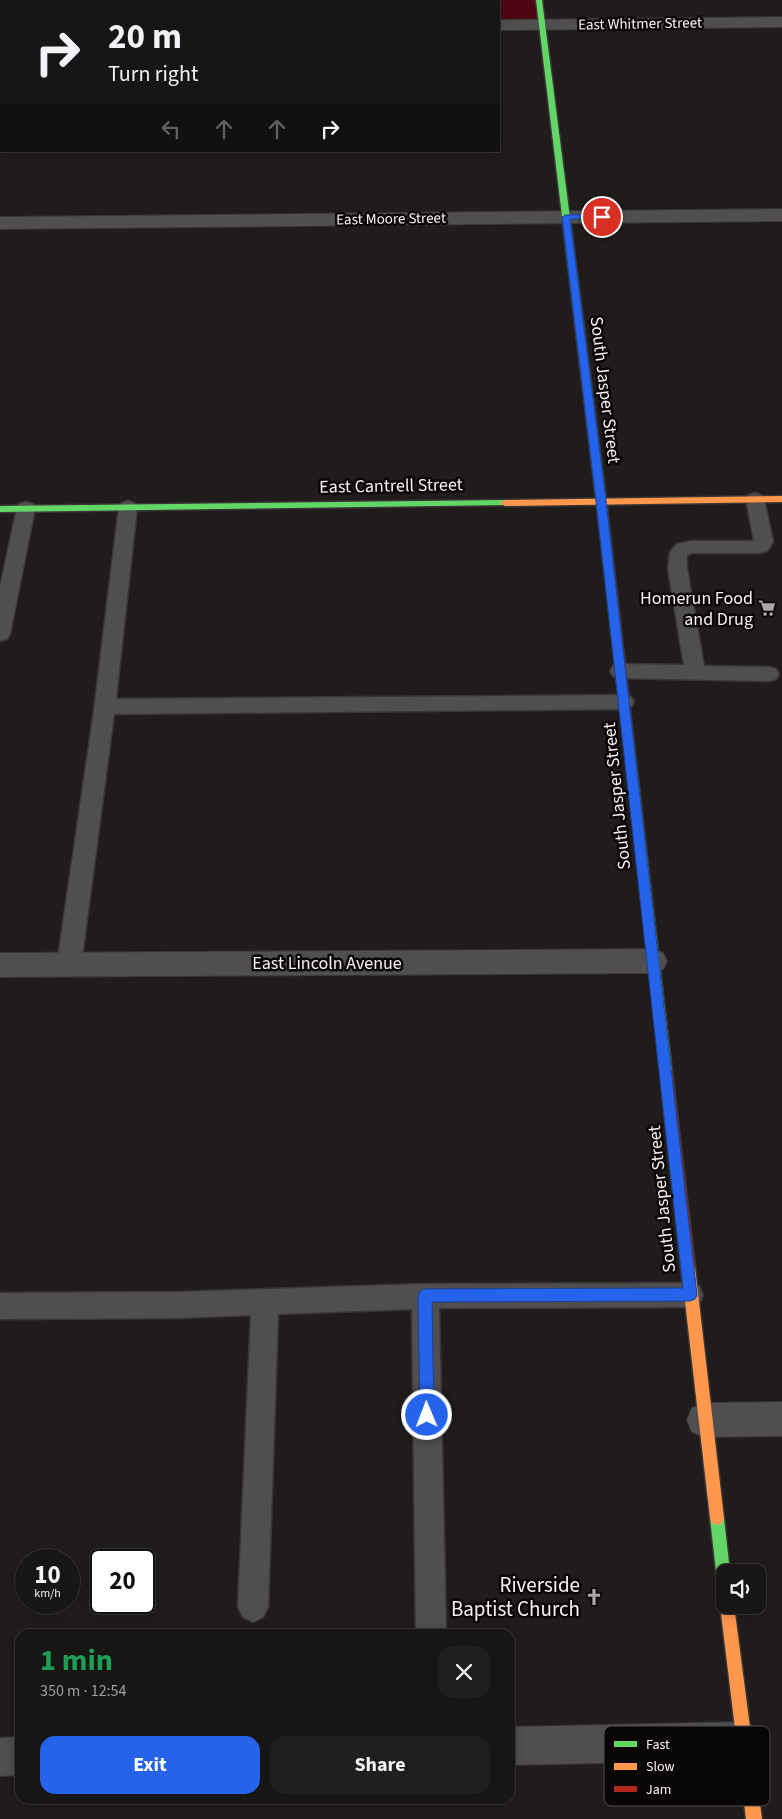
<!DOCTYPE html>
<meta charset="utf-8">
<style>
:root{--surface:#181515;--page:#211e1e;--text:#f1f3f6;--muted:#9f9fa0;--line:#363434;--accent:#2563eb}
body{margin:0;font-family:"Source Sans 3",sans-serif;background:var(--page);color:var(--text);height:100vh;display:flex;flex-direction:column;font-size:19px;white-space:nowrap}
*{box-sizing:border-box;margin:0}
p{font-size:16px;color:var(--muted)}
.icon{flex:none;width:28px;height:28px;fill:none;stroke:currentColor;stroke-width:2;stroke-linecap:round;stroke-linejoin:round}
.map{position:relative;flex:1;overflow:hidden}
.details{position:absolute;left:15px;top:1629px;width:500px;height:175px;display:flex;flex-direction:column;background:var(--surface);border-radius:15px;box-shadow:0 2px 12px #0003,0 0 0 1px var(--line)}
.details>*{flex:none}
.top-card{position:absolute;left:0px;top:0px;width:500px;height:152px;box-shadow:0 2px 12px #0003,0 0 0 1px var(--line);background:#181515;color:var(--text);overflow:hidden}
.controls{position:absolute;left:716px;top:1564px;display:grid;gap:10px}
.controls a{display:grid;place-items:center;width:50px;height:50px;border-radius:10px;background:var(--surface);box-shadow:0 2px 12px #0003,0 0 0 1px var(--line);font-size:25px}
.speed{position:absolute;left:15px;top:1549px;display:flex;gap:10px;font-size:25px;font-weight:700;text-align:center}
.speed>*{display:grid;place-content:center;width:65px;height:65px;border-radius:50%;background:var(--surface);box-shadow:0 2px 12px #0003,0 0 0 1px var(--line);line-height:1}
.speed small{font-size:12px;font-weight:400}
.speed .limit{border:2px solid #111;border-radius:8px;background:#fff;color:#111}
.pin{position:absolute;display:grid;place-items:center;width:42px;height:42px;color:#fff;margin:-21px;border:2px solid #fff;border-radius:50%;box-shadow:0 1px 5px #0007}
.me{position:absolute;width:55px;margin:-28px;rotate:359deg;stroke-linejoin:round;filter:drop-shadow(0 0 4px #0008)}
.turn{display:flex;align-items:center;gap:18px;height:105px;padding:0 25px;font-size:22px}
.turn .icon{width:65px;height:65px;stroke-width:2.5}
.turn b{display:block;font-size:35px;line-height:42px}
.lanes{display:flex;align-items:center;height:48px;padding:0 25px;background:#0003;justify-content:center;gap:25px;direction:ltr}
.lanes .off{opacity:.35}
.round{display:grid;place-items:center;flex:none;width:52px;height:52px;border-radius:15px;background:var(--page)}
.overview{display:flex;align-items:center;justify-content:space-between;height:85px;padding:0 25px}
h1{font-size:30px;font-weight:700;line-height:38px;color:#1e9e55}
.primary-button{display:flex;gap:10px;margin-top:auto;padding:10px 25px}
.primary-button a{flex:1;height:58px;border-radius:15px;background:var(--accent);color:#fff;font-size:20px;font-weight:700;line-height:58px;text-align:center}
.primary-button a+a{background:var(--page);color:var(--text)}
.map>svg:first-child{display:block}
.green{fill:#4e0615}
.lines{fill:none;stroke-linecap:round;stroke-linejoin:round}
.lane-casing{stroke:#393636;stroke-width:3}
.street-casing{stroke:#393636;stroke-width:2}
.fast-casing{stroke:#393636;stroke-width:3}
.slow-casing{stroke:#393636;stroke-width:3}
.jam-casing{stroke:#393636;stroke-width:3}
.lane{fill:#504e4e;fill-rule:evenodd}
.street{fill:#504e4e;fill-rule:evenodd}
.fast{fill:#63d668;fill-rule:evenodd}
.slow{fill:#ff974d;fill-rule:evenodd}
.jam{fill:#b3261e;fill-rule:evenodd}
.route{fill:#2563eb;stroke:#184099}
.labels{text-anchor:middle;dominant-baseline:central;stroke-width:5;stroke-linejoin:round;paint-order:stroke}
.far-street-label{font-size:15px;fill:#f7f1f1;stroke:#090606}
.street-label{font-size:18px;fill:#f7f1f1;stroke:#090606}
.poi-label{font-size:18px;fill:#f7f1f1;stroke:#090606;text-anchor:end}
.near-poi-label{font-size:21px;fill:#f7f1f1;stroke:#090606;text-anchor:end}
.key{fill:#090606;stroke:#504c4c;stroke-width:1}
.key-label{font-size:14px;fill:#f7f1f1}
</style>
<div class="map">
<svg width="782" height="1819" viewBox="0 0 782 1819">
<rect width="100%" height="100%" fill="#201c1c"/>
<!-- green -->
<path class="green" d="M0,0H539L541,25H499V1H1L0,30Z"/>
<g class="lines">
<!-- lane casing -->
<g class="lane-casing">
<path id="lane" d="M755,493L761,495L764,499L773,542L767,551L760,553H692L687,555V569L704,666L769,667L776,669L779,674L776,679L769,681L620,678L613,676L610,671L613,666L620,664L684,665L668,569L670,552L677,544L692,541H754L746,499L749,495Z
M128,501L134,503L137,507L116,699L624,695L631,697L634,702L631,707L624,709L114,714L81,965L77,972L69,974L61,972L57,965L94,711L119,507L122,503Z
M26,502L33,504L35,508L10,634L7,639L0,641V587L17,508L19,504Z
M690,1283L699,1286L703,1295L699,1304L690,1307L439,1308L446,1634H416L412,1309L278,1314L268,1607L263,1617L253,1622L243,1617L238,1607L251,1315L179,1318L0,1319V1293L179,1292L425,1284Z"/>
</g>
<!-- street casing -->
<g class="street-casing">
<path id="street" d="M782,17V27L499,30V20Z
M0,25H1V35H0Z
M782,209V221L0,229V217Z
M653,949L663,953L667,961L663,969L653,973L0,977V953Z
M782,1402V1436L704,1437L692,1432L687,1420L692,1408L704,1403Z
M743,1722L756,1728L762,1741L756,1754L743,1760L510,1765V1727Z
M20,1737V1775L0,1776V1738Z"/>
</g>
<!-- fast casing -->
<g class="fast-casing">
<path id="fast" d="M536,0H542L607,507L602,510L597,507Z
M505,500L510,503L508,505L0,512V506Z
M629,740L634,744L672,1071L670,1075L666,1076L662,1075L660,1071L624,744Z
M717,1511L722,1513L724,1518L730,1572H725V1596L720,1594L718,1589L710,1518L712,1513Z"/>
</g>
<!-- slow casing -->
<g class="slow-casing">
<path id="slow" d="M782,496V502L505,506L500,503L505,500Z
M688,1261L693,1263L695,1267L724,1518L722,1523L717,1525L712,1523L710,1518L681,1267L683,1263Z
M725,1598V1605H734L762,1819H746L720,1605L722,1600Z"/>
</g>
<!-- jam casing -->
<g class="jam-casing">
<path id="jam" d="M602,504L607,507L634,744L629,748L624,744L597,507Z
M666,1066L670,1067L672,1071L695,1267L693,1271L688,1273L683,1271L681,1267L660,1071L662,1067Z"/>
</g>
<!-- lane -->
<use href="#lane" class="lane"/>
<!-- street -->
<use href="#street" class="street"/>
<!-- fast -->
<use href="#fast" class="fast"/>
<!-- slow -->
<use href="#slow" class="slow"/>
<!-- jam -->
<use href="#jam" class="jam"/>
</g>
<!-- route -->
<path class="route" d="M602,214L604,215V218L570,219L606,501L697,1295L695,1299L690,1301L432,1302L434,1415L432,1420L427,1422L422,1420L420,1415L418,1296L420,1291L425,1289L683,1288L596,501L562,217L566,215Z"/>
<!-- icons -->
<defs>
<g id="supermarket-bare" transform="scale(1.35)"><path d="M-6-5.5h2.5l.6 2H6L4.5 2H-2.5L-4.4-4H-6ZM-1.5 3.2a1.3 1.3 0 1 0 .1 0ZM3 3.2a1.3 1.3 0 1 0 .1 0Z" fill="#aca6a6" stroke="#090606" stroke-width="2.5" paint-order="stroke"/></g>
<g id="church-bare" transform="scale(1.35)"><path d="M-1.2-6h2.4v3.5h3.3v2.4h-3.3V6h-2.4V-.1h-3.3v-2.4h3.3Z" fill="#aca6a6" stroke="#090606" stroke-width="2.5" paint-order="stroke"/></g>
</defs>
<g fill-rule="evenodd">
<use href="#supermarket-bare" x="767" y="608"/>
<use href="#church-bare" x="594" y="1597"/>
</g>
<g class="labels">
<!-- far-street labels -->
<g class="far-street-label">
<text transform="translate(640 24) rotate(-1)">East Whitmer Street</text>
<text transform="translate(391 219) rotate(-1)">East Moore Street</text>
</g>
<!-- street labels -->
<g class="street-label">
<text transform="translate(605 390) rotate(83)">South Jasper Street</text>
<text transform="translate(391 486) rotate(-1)">East Cantrell Street</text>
<text transform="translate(617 796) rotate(-96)">South Jasper Street</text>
<text x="327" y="963">East Lincoln Avenue</text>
<text transform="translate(662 1199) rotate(-96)">South Jasper Street</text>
</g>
<!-- poi labels -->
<g class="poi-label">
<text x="753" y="598">Homerun Food<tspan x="753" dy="21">and Drug</tspan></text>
</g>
<!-- near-poi labels -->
<g class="near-poi-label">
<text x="580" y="1585">Riverside<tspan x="580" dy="24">Baptist Church</tspan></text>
</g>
</g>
<!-- legend -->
<rect x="604" y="1726" width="166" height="80" rx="8" class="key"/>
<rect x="614" y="1741" width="23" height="6" fill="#63d668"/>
<rect x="614" y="1763" width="23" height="7" fill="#ff974d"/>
<rect x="614" y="1786" width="23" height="6" fill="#b3261e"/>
<g class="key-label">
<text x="646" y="1749">Fast</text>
<text x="646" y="1771">Slow</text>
<text x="646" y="1794">Jam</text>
</g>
</svg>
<div class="controls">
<a><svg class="icon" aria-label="sound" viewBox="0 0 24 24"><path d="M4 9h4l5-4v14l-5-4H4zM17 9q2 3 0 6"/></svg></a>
</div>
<div class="speed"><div>10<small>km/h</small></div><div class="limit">20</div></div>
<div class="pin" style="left:602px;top:217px;background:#d93025"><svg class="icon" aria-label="arrive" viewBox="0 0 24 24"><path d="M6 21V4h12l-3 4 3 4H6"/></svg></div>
<svg class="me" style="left:427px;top:1415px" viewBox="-20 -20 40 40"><circle r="17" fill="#2563eb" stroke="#fff" stroke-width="3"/><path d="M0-11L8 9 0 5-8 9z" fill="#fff"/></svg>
<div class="top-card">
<div class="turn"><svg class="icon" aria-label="right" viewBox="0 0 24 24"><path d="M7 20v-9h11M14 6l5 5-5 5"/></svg><div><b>20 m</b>Turn right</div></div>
<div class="lanes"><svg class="icon off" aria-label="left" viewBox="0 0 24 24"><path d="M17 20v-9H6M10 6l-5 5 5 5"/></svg><svg class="icon off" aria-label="ahead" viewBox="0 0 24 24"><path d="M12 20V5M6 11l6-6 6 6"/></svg><svg class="icon off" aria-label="ahead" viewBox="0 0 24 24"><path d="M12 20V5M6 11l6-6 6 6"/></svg><svg class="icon" aria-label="right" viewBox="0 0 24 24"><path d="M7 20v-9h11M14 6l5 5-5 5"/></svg></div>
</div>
<section class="details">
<div class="overview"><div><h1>1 min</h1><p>350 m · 12:54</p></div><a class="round"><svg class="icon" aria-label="close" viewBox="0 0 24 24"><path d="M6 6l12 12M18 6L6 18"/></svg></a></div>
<div class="primary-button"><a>Exit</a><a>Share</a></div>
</section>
</div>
